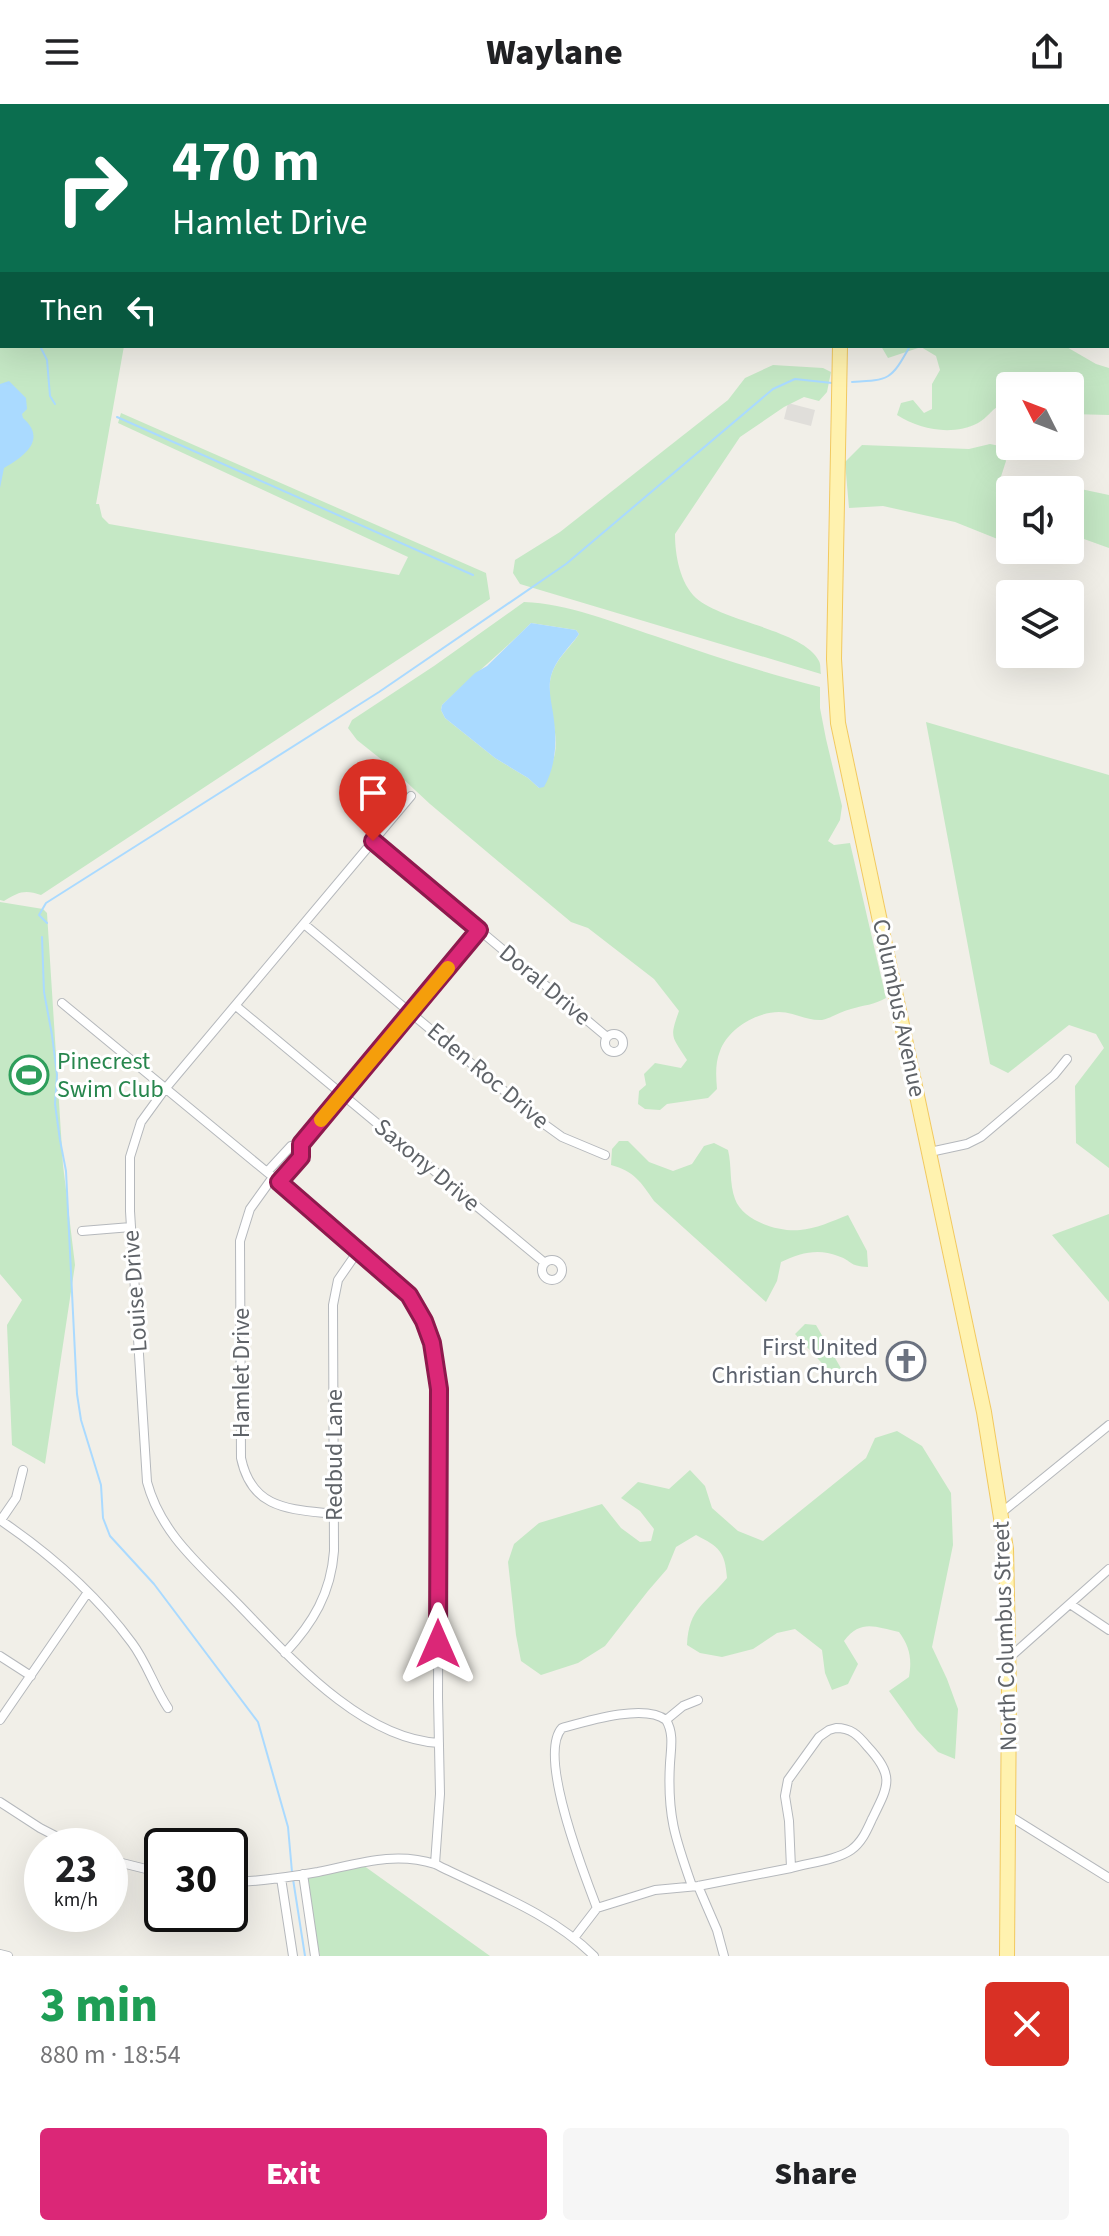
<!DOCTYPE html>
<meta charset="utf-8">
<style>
:root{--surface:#fff;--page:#f6f6f6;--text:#202124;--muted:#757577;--accent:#db2777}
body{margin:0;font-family:"Source Sans 3",sans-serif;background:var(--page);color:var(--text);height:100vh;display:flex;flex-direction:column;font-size:30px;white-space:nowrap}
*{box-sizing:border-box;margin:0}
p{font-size:26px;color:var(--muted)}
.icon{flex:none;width:44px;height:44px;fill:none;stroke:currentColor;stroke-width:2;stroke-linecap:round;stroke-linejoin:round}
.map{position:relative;height:1852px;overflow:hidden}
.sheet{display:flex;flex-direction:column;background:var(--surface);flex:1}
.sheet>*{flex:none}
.banner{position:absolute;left:0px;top:0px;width:1110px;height:244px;box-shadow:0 8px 32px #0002;background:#0b6e4f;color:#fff;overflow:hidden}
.needle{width:52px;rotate:312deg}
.buttons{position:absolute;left:996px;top:268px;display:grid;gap:16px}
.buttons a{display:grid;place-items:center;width:88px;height:88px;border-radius:8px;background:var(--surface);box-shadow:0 8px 32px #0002;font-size:40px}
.speed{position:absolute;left:24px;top:1724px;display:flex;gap:16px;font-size:40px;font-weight:700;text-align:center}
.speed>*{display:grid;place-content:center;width:104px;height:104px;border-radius:50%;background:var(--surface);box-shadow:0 8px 32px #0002;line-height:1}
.speed small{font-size:20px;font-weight:400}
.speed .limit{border:4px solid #111;border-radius:12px;background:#fff;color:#111}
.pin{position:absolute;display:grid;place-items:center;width:68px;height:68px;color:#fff;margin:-82px -34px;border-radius:50% 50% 50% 0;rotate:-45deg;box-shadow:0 0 8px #0007}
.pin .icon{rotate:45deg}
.me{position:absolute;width:88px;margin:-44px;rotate:0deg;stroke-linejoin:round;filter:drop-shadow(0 0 6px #0008)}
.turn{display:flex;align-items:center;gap:28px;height:168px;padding:0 40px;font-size:36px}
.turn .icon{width:104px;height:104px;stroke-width:2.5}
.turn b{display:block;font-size:56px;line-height:68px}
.then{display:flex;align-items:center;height:76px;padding:0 40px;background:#0003;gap:16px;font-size:30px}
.round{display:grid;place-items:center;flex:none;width:84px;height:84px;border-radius:8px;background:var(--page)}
.headline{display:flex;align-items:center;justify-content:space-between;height:136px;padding:0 40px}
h1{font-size:48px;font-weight:800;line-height:60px;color:#1e9e55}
.cta{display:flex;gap:16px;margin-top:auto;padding:16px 40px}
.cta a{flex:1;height:92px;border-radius:8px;background:var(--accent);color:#fff;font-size:32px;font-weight:800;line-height:92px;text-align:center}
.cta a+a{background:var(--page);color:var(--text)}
header{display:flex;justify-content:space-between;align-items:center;height:104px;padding:0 40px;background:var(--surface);font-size:36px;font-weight:800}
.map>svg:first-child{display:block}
.industrial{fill:#e0deda}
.green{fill:#c5e8c5;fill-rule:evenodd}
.water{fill:#aadaff}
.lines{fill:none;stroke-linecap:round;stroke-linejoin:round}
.stream{stroke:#aadaff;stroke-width:2}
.minor-casing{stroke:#b5b8bc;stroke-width:10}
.primary-casing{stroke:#f2c960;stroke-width:16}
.minor{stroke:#fff;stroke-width:8}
.primary{stroke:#fff2af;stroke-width:14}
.route-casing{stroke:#8e194d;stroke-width:20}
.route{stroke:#db2777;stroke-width:14}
.slow{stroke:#f59e0b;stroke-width:14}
.labels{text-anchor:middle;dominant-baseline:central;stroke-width:6;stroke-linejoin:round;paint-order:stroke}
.street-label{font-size:24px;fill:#5f6368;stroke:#fff}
.leisure-label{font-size:24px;fill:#27864d;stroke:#fff;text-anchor:start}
.worship-label{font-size:24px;fill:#5b616d;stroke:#fff;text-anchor:end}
</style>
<header><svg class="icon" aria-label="menu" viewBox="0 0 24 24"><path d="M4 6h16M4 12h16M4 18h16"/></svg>Waylane<svg class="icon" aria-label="share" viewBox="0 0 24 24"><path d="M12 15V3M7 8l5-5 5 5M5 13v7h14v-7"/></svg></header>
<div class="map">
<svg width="1109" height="1852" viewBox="0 0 1109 1852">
<rect width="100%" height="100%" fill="#f1efe8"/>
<!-- industrial -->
<path class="industrial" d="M788,299L815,306L811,322L784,315Z"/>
<!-- green -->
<path class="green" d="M0,0H167V2H2V242H124L96,400H99L102,413L109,420L399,471L408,453L118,319L121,309L486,469L490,495L41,791C25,785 18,788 4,797L0,796Z
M881,242H1065L1096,260L1109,264V311L1070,310V282H1010V298C990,303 992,311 978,319C953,332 920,326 897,311L901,299L913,296L924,309L932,305V280L940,266L936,252L921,243L888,254Z
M773,261L823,264L831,268L827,288L819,297L804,293L784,303L740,333L675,430C675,451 680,479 696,494C723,518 804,526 819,557C821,561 820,565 821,570L520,480L513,469L515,456L560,428L728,296L745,274Z
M990,340L1000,342L1006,357L997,385L1010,411V440L955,418L883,402L849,404L845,358L862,341L969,345Z
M1071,383L1109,391V444L1070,430V386H1062Z
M524,498C567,499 614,519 655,532C710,551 764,569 820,583V604L826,635L842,702L840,716L828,737L834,741L850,739L886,894C874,901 864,901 851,905C841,907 832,914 822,916C807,917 793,908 779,908C756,908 728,925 720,947C715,959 716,973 717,985L708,994L667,1000L660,1006L645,1005L638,1000L639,987L646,981L644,970L655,959L681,964L687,956C672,932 669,935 679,907L654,875L588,824L571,818L493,753L430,700L387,660L357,636L348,624L352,616L434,562ZM531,519L576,526L579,530C570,544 555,556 551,572C545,597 559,624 555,649C553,661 544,673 539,684L528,674L495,654L445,614L441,606L442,601C471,573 502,548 531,519Z
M926,618L1109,671V1064L1076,1039L1075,982L1104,944L1096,930L1069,921L1008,969L990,960Z
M0,798L43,805L47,809L63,1061L75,1161L45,1360L12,1341L7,1221L22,1196L0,1170Z
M619,1037H628L649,1058L673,1067L692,1060L704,1042L714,1039L728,1046C732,1062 729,1079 735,1095C743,1117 778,1128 800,1126C815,1125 833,1117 848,1111L867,1147L868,1163C848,1162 853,1157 838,1152C818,1144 800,1149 781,1158L777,1177L766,1198L654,1097C641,1078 634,1067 611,1061L612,1045Z
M1109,1110V1198L1052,1131Z
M805,1220L816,1221L850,1280L843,1282L795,1230Z
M897,1327L922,1342L951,1389L953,1441L932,1543L947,1575L958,1605L955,1655L938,1648L917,1626L889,1587L909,1573C912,1555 910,1543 899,1528C875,1523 861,1515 844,1537L858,1560L848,1580L832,1586L825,1569L822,1546L795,1525L777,1529L753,1545L722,1553L700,1549L687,1541C689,1503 705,1501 727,1474C725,1447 719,1443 696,1431L676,1443L667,1465L648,1487L605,1542L578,1559L541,1571L521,1557L516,1531L508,1458L514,1440L539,1419L602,1400L621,1424L640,1438L651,1437L654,1425L640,1407L621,1394L638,1378L669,1385L690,1366L705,1382L712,1404L738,1427L763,1437L866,1354L875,1334Z
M360,1759L490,1852H320L303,1770Z"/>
<!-- water -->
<path class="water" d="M9,277L26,294L27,305L22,310L23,314C48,336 23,353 4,364L0,384V280Z
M531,519L576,526L579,530C570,543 555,556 551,572C548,584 551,597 553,609C557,634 557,660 544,683L539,684L528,674L495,654L445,614L441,606L442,601L475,569L487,562Z"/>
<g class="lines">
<!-- stream -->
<path class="stream" d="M69,2V0
M1108,92L1109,91
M40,242L47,256L50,292L55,300
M852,278C890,276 891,276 910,242
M117,313L473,471
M47,819L39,811L46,799L379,588L566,460L773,285L795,275L832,279
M42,833L44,888L52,931L57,971L55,1000L60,1036L66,1067L77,1290L81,1316L101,1381L103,1414L110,1432L154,1480L258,1618L288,1723L292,1768
M293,1775L305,1852"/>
<!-- minor casing -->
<g class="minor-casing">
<path id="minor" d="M411,692L165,985L141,1018L130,1053V1107L147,1378C161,1430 200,1461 237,1499C288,1551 360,1635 439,1639
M373,737L607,933
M304,820L544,1020L562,1033L605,1051
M62,899L273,1073L409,1191L424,1217L432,1239L439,1285L438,1593L440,1690L435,1760
M236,902L545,1159
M605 939a9 9 0 1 1 18 0a9 9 0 1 1-18 0Z
M930,1048L967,1040L981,1033L1054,971L1067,955
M267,1068L291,1042L301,1040L479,826
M273,1073L250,1105L240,1137L241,1354C252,1406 290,1405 334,1410
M279,1078L301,1053V1040
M82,1127L131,1123
M542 1166a10 10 0 1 1 20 0a10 10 0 1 1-20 0Z
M1001,1409L1109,1321
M0,1416C50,1450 96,1490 132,1539C147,1559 154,1583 168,1604
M1,1416L16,1394L23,1366
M1070,1500L1109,1526
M285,1549C313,1519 331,1489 334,1447L333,1201L338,1176L358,1147
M0,1552L31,1572
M1009,1554L1109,1465
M0,1616L88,1488
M666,1616C674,1629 671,1644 670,1659C667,1711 675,1734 692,1782
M666,1616L683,1602L698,1596
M836,1624C851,1624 858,1631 867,1642C895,1672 889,1681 872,1715C867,1726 862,1738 851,1746C837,1756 808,1759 791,1764L789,1717L785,1692L788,1676L819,1633L829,1626Z
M0,1698L40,1724L75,1742
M1008,1711L1109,1774
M110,1756L162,1769
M303,1770L315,1852
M281,1774L293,1852
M230,1778C259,1778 289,1773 318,1768C358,1760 394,1747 435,1760C489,1787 551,1809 594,1852
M698,1782L717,1826L724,1852
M597,1804L655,1786L698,1782L791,1764
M574,1834L597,1804C584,1770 537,1651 562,1624C587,1617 645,1599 666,1616
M0,1850L8,1852"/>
</g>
<!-- primary casing -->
<g class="primary-casing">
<path id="primary" d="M847,2L848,0
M840,242L834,555L838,619L984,1308L1006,1445L1009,1587L1007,1852"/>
</g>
<!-- minor -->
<use href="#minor" class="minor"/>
<!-- primary -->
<use href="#primary" class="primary"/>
</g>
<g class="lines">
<!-- route casing -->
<g class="route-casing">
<path id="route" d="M373,737L479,826L301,1040V1053L279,1078L409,1191L424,1217L432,1239L439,1285L438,1540"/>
</g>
<!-- route -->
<use href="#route" class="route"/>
<!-- slow -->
<path class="slow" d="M321,1016L448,864"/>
</g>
<!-- icons -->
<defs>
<g id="stadium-ring" transform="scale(2)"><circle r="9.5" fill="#fff" stroke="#2e9e5b" stroke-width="1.5"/><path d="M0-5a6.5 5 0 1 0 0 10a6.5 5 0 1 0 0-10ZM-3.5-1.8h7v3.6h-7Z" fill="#2e9e5b"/></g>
<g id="church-ring" transform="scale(2)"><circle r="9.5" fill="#fff" stroke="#6b7280" stroke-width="1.5"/><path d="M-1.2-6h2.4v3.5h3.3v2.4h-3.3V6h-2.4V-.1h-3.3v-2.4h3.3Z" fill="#6b7280"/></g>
</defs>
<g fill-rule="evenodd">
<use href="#stadium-ring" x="29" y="971"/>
<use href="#church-ring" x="906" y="1257"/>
</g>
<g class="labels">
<!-- street labels -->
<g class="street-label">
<text transform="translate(545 881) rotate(40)">Doral Drive</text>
<text transform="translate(899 904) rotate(78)">Columbus Avenue</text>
<text transform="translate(488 972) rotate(40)">Eden Roc Drive</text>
<text transform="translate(427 1061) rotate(40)">Saxony Drive</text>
<text transform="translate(135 1187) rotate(-94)">Louise Drive</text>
<text transform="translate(241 1269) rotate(-90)">Hamlet Drive</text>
<text transform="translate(334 1351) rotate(-90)">Redbud Lane</text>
<text transform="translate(1005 1532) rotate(-92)">North Columbus Street</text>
</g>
<!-- leisure labels -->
<g class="leisure-label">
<text x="57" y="957">Pinecrest<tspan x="57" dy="28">Swim Club</tspan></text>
</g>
<!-- worship labels -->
<g class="worship-label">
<text x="878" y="1243">First United<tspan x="878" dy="28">Christian Church</tspan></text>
</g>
</g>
</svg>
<div class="buttons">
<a><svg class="needle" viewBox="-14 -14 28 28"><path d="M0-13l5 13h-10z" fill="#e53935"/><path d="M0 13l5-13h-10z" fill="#757577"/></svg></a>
<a><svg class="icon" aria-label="sound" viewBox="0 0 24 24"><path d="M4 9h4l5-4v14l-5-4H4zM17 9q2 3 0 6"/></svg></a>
<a><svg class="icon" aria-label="layers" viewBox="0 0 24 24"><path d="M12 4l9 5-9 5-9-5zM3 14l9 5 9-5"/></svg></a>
</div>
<div class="speed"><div>23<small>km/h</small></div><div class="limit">30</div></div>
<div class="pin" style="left:373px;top:737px;background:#d93025"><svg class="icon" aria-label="arrive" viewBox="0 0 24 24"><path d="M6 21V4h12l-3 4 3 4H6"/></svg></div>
<svg class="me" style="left:438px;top:1540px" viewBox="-20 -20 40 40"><path d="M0-17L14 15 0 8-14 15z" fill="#db2777" stroke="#fff" stroke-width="4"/></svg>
<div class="banner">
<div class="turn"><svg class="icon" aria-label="right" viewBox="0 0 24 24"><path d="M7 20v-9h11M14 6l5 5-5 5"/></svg><div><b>470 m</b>Hamlet Drive</div></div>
<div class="then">Then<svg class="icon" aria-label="left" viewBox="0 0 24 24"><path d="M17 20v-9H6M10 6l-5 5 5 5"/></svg></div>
</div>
</div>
<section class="sheet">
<div class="headline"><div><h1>3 min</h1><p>880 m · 18:54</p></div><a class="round" style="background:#d93025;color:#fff"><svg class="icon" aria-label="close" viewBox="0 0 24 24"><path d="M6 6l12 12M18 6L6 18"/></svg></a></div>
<div class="cta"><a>Exit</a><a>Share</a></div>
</section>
